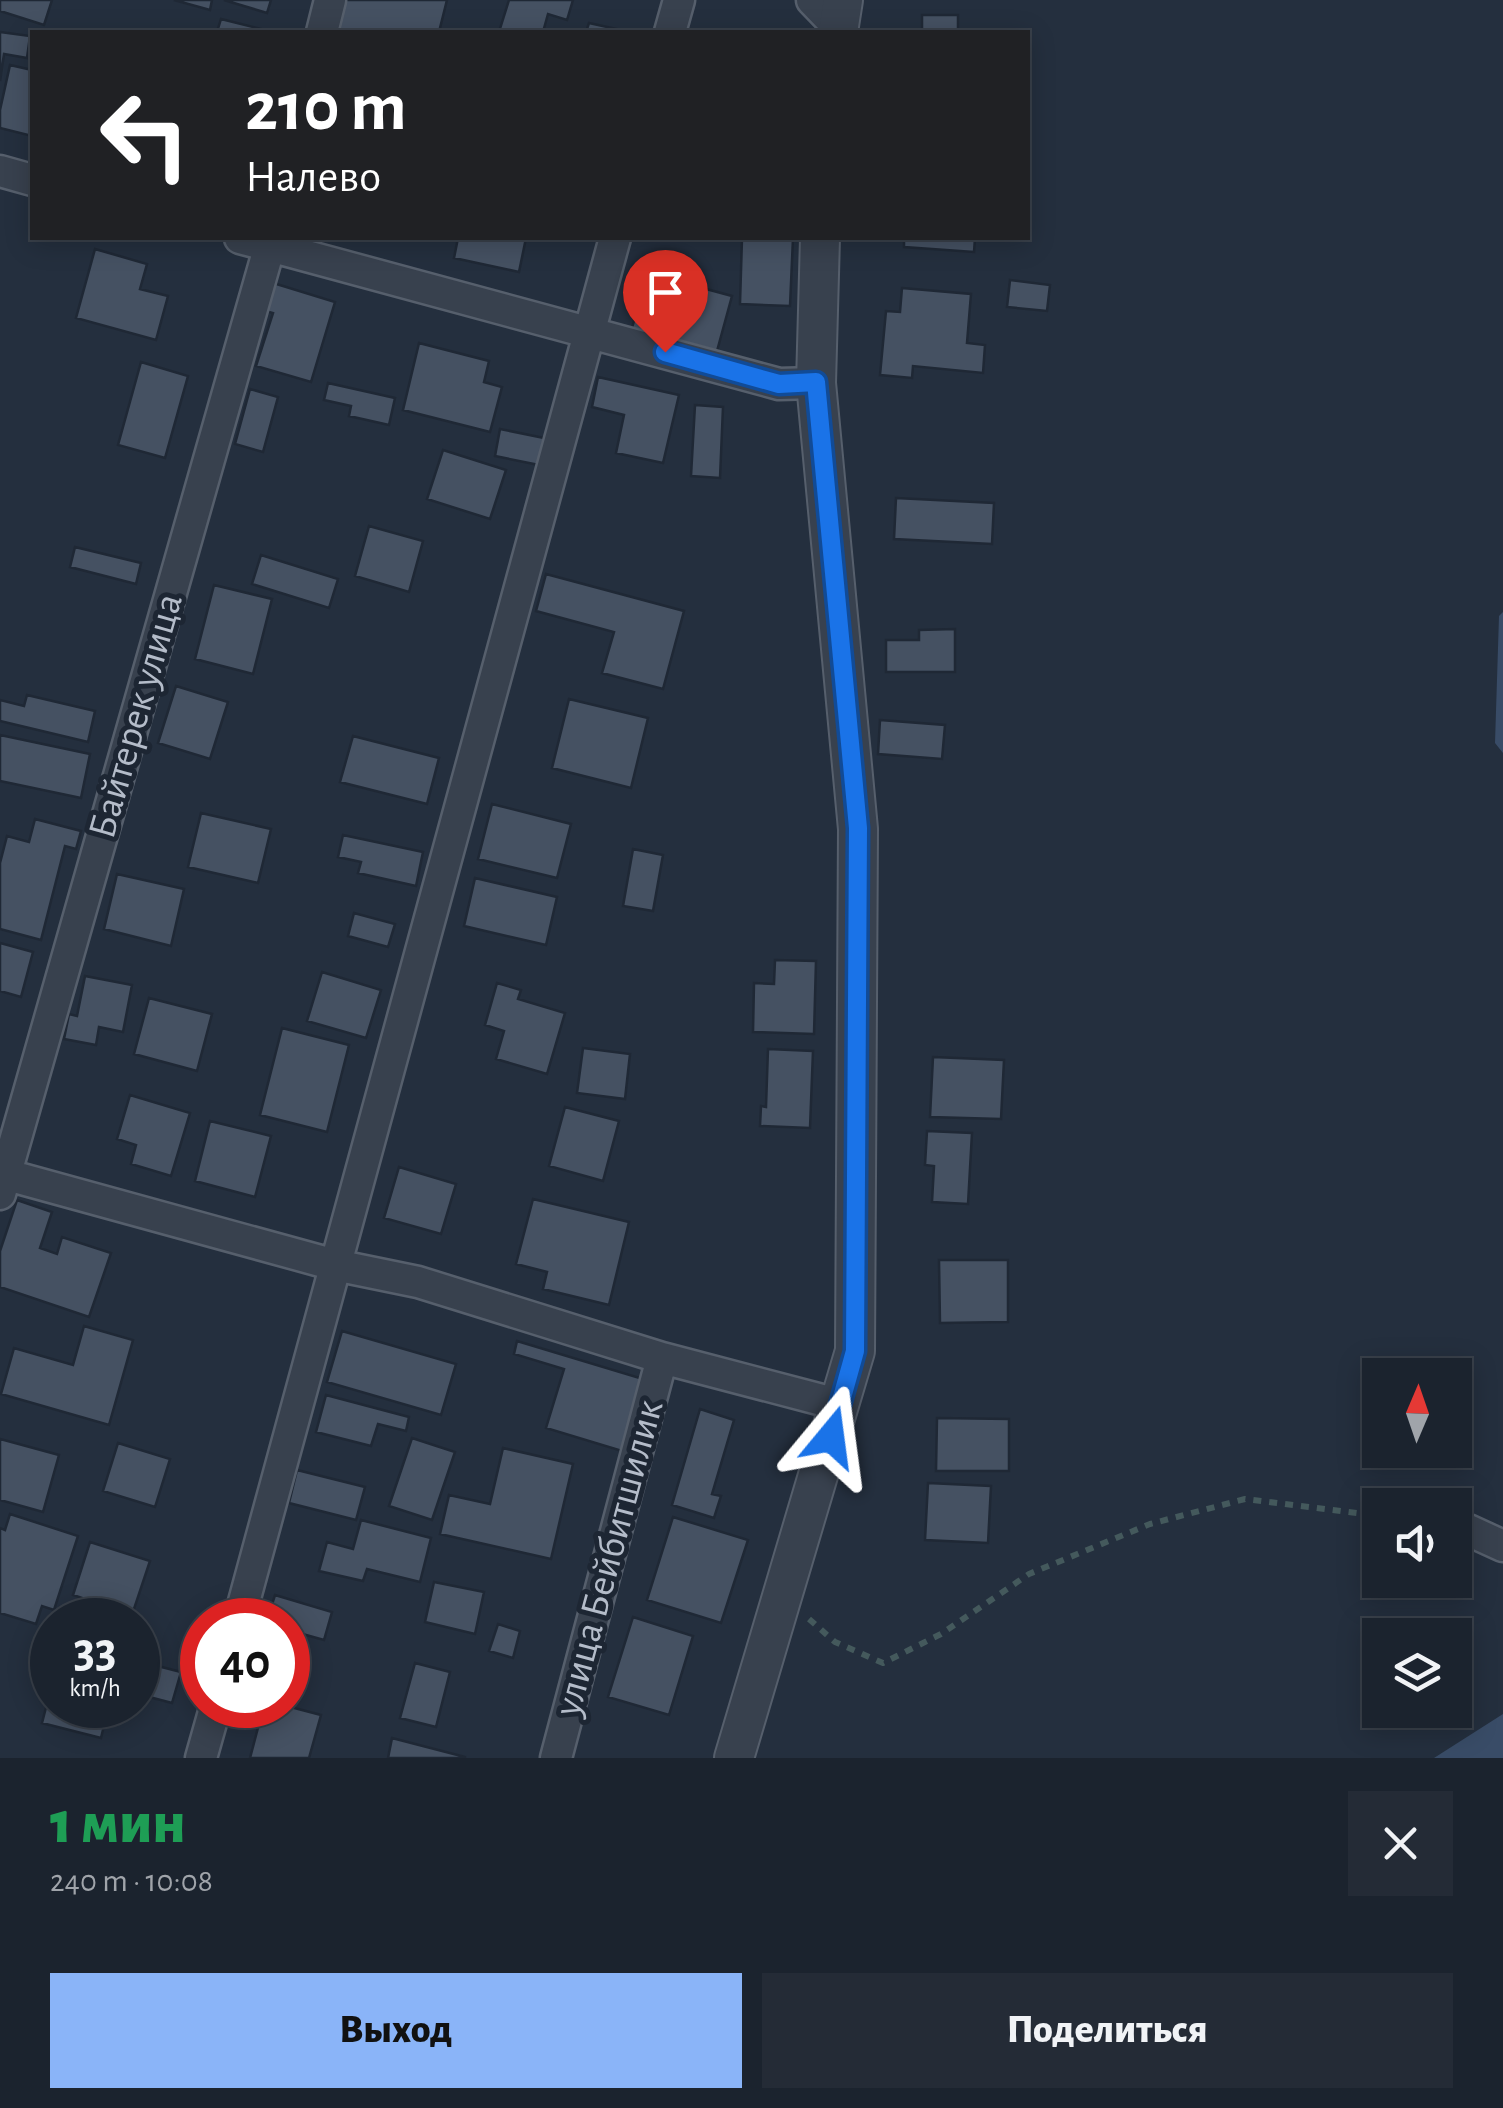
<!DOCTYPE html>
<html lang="ru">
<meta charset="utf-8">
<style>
:root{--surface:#1b232e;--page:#242b36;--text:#f1f3f6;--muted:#a0a4aa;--line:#39404a;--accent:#8ab4f8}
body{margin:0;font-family:"Alegreya Sans",sans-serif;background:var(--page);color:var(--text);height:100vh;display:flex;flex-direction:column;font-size:38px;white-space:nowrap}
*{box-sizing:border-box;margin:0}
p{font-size:32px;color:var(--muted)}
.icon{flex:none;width:55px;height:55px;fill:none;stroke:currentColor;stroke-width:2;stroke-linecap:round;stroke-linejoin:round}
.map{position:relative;height:1758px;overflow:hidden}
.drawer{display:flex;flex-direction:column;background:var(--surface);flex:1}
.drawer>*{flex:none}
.banner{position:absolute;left:30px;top:30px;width:1000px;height:210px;border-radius:0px;box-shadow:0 5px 25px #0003,0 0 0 2px var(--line);background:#202124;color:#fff;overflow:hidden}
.needle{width:65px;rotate:2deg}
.tools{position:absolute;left:1362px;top:1358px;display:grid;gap:20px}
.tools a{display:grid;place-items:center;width:110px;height:110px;border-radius:0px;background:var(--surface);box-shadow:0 5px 25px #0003,0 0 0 2px var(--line);font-size:50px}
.speed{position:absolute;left:30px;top:1598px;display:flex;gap:20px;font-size:50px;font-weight:700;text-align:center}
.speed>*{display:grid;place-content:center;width:130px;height:130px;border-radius:50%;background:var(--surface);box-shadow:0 5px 25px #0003,0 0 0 2px var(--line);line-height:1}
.speed small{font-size:25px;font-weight:400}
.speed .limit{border:15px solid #d22;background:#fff;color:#111}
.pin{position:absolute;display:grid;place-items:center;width:85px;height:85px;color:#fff;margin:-102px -42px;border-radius:50% 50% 50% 0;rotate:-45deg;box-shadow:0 0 10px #0007}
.pin .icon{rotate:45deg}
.me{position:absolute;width:110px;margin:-55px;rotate:16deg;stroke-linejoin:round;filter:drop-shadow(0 0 8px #0008)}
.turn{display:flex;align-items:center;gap:35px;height:210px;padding:0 50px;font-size:45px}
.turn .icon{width:130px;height:130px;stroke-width:2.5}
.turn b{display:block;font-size:70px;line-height:85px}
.round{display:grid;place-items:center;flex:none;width:105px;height:105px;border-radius:0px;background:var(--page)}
.summary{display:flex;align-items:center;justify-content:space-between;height:170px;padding:0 50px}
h1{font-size:60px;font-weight:800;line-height:75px;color:#1e9e55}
.cta{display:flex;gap:20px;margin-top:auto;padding:20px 50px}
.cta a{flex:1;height:115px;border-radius:0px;background:var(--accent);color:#111;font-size:40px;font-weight:800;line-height:115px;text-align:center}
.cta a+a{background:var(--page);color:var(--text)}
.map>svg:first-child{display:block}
.water{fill:#394c67}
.building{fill:#455162;stroke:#1f2835;stroke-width:2.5}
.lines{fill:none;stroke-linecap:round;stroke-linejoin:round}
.minor-casing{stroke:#565f6c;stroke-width:35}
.tertiary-casing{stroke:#565f6c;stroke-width:42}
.path{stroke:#44595c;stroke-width:6;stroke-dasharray:8 8;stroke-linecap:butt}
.minor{stroke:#38414e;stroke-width:30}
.tertiary{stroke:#38414e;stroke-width:38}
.route-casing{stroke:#114b97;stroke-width:25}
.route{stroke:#1a73e8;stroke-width:18}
.labels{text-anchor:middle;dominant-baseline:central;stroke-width:10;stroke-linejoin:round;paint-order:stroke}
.street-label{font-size:40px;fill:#b4bcc9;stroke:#1d2633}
</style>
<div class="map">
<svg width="1503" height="1758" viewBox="0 0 1503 1758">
<rect width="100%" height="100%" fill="#242f3e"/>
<!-- water -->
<path class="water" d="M1503,612V753L1495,743L1499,616Z
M1503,1714V1758H1434Z"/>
<!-- building -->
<path class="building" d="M0,0H52L44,25L0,11Z
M174,0H212L210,10Z
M224,0H271L267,13Z
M345,0H447L439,32H338Z
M509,0H573L567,20L548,14L543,32H499Z
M922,15H958V32H922Z
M221,19L273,32H217Z
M589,23L630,32H586Z
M0,32L30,36L27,58L4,54L0,81Z
M10,65L32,70V136L0,128V110Z
M458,238H526L519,272L454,258Z
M742,238H793L790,306L740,304Z
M904,238H975L974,252L904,247Z
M95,249L147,264L140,289L168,296L156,340L76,318Z
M647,273L732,296L717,351L632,328Z
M1010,280L1050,285L1047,311L1007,307Z
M270,282L335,302L311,382L256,366L273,313L262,310Z
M902,288L971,294L967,343L985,345L983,373L913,366L912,378L880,375L886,311L900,312Z
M419,343L489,361L484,382L502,387L490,432L403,410Z
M141,362L188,376L165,458L118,445Z
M598,377L679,395L663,463L616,453L624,415L592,407Z
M328,383L395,398L389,425L349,416L351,406L324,400Z
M250,389L278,397L263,452L235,444Z
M695,405L723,407L720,478L691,476Z
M500,429L544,438L539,465L495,456Z
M443,450L506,470L490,519L427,499Z
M896,498L994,503L992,544L894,539Z
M369,526L423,541L409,592L355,576Z
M75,547L141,563L136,584L70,567Z
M261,555L338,579L329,608L252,584Z
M546,574L684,611L663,689L602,673L614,632L536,611Z
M214,585L272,599L253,674L195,659Z
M955,629V672H886V640H919V630Z
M176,686L228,702L210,759L158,743Z
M27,695L95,711L88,742L0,721V700L24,706Z
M569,699L648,718L631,788L552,768Z
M880,720L945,725L942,759L878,754Z
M0,735L90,754L81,798L0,781Z
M353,736L439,758L427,804L340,782Z
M492,804L571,824L557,878L478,859Z
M201,813L271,829L258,883L188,867Z
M35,819L81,831L76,849L65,846L41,940L0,929V863L7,836L29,842Z
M343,835L423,852L416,886L358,873L361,862L338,857Z
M633,849L663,855L653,911L623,906Z
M117,874L184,889L171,946L104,929Z
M475,878L557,897L546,945L464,926Z
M354,913L395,924L388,947L348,936Z
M0,943L33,952L21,997L0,991Z
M775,960L816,961L814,1034L753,1032L754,983L774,984Z
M322,972L381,990L366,1038L307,1021Z
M85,976L132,985L123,1032L99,1027L96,1045L64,1039L69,1014L77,1016Z
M497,983L521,990L518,999L565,1013L547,1074L496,1059L504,1031L485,1025Z
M149,998L212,1014L197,1071L134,1054Z
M282,1028L349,1045L327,1132L260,1115Z
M583,1048L630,1054L625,1099L577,1093Z
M768,1049L813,1051L810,1128L760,1126L761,1106L766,1107Z
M933,1057L1004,1060L1001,1119L930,1117Z
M130,1095L190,1113L171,1176L131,1164L136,1145L117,1139Z
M565,1107L619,1121L603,1181L549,1166Z
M210,1121L271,1136L255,1197L195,1181Z
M927,1131L972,1133L968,1204L932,1202L934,1166L925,1165Z
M399,1167L456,1184L441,1234L384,1218Z
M533,1199L629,1222L609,1305L543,1289L547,1272L516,1264Z
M17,1200L52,1212L40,1248L57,1254L62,1237L111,1253L89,1317L0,1287V1251Z
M939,1260H1008V1322L940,1323Z
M84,1326L133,1340L109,1425L1,1394L14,1348L73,1365Z
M342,1331L456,1364L441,1415L327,1382Z
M517,1341L643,1379L622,1451L546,1428L564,1369L514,1354Z
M326,1395L409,1417L406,1431L378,1424L371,1446L316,1432Z
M700,1409L734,1420L712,1494L721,1496L714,1518L672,1505Z
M937,1418L1009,1419V1471H936Z
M412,1438L455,1452L432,1520L389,1506Z
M0,1439L59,1455L43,1512L0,1500Z
M118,1443L170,1459L155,1507L103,1491Z
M503,1448L573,1464L551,1559L440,1534L449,1495L490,1504Z
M297,1470L365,1487L356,1520L289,1503Z
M928,1483L991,1486L988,1543L925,1540Z
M10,1514L78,1536L54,1610L42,1606L36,1624L0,1613V1528L5,1530Z
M673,1517L748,1540L721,1623L647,1600Z
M361,1520L431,1538L420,1582L367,1569L363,1581L319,1571L327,1542L353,1549Z
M90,1542L150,1561L132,1615L73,1595Z
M434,1582L484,1592L475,1634L425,1622Z
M275,1595L332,1612L324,1640L288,1630V1620H267Z
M633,1617L693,1636L669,1715L608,1697Z
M498,1624L520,1631L513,1658L489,1651Z
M138,1661L181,1672L172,1703L138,1694Z
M415,1663L450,1672L436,1727L400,1718Z
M52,1684V1705H109L101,1738L42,1723Z
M264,1705H283L321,1715L309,1758H250Z
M392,1738L465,1757V1758H388Z"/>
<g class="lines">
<!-- minor casing -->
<g class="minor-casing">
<path id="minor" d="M812,0L839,28
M322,32L330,0
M670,32L679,0
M0,171L32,180
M240,238L779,384L816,383
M0,1173L335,1265L418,1282L662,1358L841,1405
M0,1194L272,238
M1468,1530L1503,1546
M239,1620L615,238
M201,1758L216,1705
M556,1758L662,1358"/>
</g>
<!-- tertiary casing -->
<g class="tertiary-casing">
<path id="tertiary" d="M838,32L843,0
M734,1758L855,1351L858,829L816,383L820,238"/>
</g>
<!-- path -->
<path class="path" d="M809,1619L835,1642L883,1663L941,1634L1029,1574L1150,1524L1245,1499L1380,1516"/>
<!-- minor -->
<use href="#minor" class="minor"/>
<!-- tertiary -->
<use href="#tertiary" class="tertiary"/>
</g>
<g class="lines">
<!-- route casing -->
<g class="route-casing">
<path id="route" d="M665,352L779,384L816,382L858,828L855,1351L831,1437"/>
</g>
<!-- route -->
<use href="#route" class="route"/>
</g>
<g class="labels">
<!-- street labels -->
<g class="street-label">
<text transform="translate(136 716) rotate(-74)">Байтерек улица</text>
<text transform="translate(609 1558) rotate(-75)">улица Бейбитшилик</text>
</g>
</g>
</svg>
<div class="tools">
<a><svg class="needle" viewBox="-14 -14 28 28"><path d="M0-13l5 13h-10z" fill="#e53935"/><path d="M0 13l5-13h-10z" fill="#a0a4aa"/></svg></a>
<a><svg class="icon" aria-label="sound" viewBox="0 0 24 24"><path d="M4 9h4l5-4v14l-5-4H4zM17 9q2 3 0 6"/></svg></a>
<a><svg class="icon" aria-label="layers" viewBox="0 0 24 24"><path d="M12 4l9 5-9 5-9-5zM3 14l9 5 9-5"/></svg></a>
</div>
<div class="speed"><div>33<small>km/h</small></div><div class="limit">40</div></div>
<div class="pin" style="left:665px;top:352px;background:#d93025"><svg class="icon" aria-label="arrive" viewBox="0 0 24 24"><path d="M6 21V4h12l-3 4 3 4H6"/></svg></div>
<svg class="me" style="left:831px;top:1437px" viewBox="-20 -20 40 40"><path d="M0-17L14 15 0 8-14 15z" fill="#1a73e8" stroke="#fff" stroke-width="4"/></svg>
<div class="banner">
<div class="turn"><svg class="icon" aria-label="left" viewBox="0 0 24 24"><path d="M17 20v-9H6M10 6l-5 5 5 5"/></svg><div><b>210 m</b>Налево</div></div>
</div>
</div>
<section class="drawer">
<div class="summary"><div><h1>1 мин</h1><p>240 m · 10:08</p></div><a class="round"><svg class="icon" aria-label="close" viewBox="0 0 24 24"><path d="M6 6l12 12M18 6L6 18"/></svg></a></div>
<div class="cta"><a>Выход</a><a>Поделиться</a></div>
</section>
